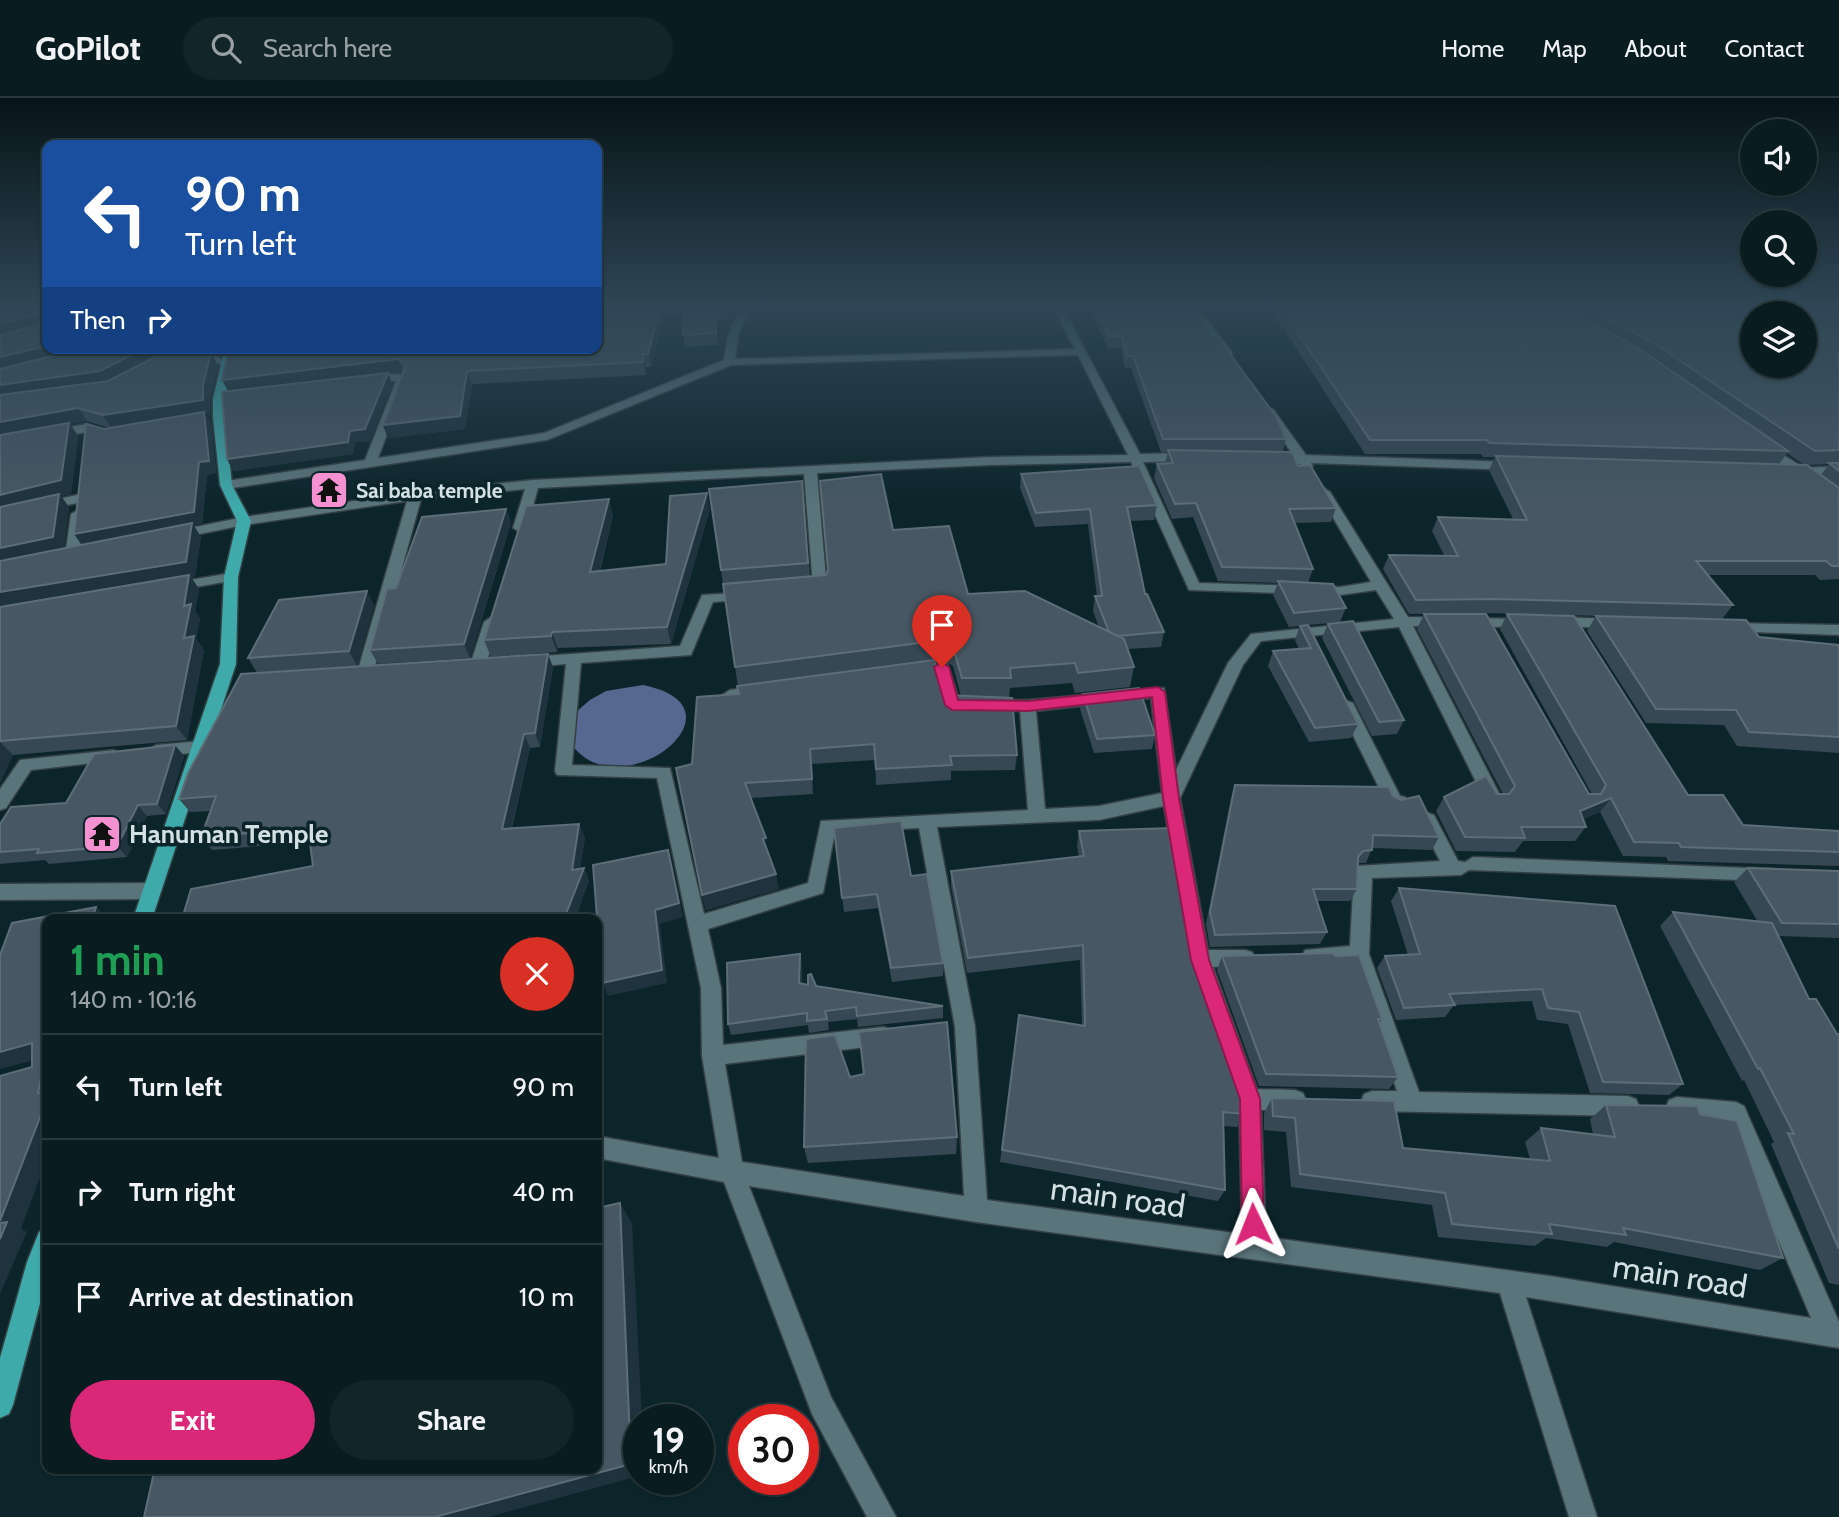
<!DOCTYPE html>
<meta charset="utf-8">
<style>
:root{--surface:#091c20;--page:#122529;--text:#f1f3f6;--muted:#99a1a5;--line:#293a3e;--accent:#db2777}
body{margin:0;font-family:Cabin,sans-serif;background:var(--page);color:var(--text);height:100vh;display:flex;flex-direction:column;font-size:26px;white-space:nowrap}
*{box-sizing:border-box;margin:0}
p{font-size:23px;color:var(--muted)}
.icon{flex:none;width:38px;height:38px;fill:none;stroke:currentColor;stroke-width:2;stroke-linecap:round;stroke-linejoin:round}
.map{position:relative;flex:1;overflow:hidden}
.drawer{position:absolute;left:42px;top:816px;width:560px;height:560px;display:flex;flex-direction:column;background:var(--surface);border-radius:14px;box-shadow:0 2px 5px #0004,0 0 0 2px var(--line)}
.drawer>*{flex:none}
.banner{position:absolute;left:42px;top:42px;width:560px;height:214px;border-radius:14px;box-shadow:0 2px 5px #0004,0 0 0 2px var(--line);background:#1a4fa0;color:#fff;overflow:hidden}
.buttons{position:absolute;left:1740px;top:21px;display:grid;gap:14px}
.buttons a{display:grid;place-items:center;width:77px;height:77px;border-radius:50%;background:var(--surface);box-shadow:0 2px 5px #0004,0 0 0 2px var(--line);font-size:35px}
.speed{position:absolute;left:623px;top:1306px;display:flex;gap:14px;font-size:35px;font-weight:700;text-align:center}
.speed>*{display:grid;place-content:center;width:91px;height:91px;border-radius:50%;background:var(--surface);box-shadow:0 2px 5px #0004,0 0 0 2px var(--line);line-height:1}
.speed small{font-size:18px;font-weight:400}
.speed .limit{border:10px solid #d22;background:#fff;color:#111}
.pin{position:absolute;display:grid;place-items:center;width:60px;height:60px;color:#fff;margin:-72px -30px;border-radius:50% 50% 50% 0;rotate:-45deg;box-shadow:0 0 7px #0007}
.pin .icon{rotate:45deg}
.me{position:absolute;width:77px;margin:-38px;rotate:358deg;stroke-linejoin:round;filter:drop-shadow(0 0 5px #0008)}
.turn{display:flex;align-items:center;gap:24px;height:147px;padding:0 28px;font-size:32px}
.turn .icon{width:91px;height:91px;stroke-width:2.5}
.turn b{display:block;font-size:49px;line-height:60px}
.then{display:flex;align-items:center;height:66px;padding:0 28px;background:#0003;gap:14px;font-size:26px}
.round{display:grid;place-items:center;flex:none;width:74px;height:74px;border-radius:37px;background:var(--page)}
.head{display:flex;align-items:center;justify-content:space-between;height:119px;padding:0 28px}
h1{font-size:42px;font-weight:800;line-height:52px;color:#1e9e55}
.primary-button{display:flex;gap:14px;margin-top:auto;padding:14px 28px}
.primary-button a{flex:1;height:80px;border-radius:42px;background:var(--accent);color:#fff;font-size:28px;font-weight:800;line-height:80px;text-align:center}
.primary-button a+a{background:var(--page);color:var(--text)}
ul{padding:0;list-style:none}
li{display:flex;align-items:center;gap:21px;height:105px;padding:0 28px;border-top:2px solid var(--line)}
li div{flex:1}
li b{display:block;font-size:26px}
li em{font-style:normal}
header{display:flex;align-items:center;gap:42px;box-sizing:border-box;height:98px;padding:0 35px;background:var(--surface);border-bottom:2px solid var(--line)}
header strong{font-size:33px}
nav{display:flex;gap:38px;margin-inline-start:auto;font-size:24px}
.search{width:490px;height:63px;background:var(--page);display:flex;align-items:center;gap:18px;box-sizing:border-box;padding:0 24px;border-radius:38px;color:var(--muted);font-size:26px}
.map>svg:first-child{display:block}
.water{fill:#576890}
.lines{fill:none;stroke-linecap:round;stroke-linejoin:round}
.minor-casing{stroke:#334045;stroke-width:3}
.major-casing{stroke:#334045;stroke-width:3}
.minor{fill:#5a747b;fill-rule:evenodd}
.major{fill:#3faaaa;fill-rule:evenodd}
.wall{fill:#364854;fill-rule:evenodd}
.shaded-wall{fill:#1e333d}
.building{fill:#475864;stroke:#5d6e78;stroke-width:2;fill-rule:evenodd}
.route{fill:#db2777;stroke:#8e194d;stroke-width:2}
.labels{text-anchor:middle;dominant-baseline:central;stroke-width:7;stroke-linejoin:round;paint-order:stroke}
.far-poi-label{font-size:21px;font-weight:bold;fill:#d3e1e5;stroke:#0c252b;text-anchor:start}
.poi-label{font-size:26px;font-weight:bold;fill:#d3e1e5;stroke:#0c252b;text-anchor:start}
.near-street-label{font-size:32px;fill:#d3e1e5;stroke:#0c252b}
</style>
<header>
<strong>GoPilot</strong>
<div class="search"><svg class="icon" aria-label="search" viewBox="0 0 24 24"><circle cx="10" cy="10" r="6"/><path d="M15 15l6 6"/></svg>Search here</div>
<nav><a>Home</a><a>Map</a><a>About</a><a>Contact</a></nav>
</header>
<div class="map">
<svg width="1839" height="1419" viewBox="0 0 1839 1419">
<rect width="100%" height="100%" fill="#0c252b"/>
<!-- water -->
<path class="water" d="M643,587C757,610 613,719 568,641L576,614L590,602L606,593Z"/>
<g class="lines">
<!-- minor casing -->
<g class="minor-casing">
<path id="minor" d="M740,210H750L738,238L735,261L1075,251L1053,210H1063L1140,356L1189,355L1195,359L1189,363L1143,364L1199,485L1340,489L1371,484L1318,394L1324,390L1330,394L1408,519L1530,521L1532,524L1530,527L1525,529L1413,528L1502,701L1499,706H1487L1399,529L1261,543L1243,567L1180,700L1208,852H1245L1252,854L1255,860L1252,866L1213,869L1257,991L1295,992L1303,995L1306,1002L1303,1009L1295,1012H1261L1266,1139L1550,1178L1811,1220L1729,1025L1677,1019L1669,1016L1666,1009L1669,1002L1677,999L1736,1004L1744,1008L1839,1224V1250L1526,1199L1597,1419H1569L1500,1195L976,1124L749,1088L831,1299L896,1419H867L812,1316L724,1084L597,1060V1038L719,1060L702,958L701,890L657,680L557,677L555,673L566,566L529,569L521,564L529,559L680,548L702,497L753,494L755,497L748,501L713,504L691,557L581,565L572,667L670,670L704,816L808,785L821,723L1028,712L1020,613L946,611L936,575L913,578L905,573L908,569L947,565L959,602H1028L1164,590L1176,672L1228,565L1251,536L1394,521L1376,492L1340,497L1189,492L1131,364L990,367L817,375L827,492L825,495L811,497L804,493L813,488L804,376L538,390L527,430L520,434L513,430L525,391L421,401L373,575L365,580L357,575L407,403L244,427L175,441L168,437L175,433L244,419L415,394L533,382L990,359L1128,357L1078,257L731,267L547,342L226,391L220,387L226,383L365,362L396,283L364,285L362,283C372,277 399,273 409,279L378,360L544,335L724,262L728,238ZM1151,600L1162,695L1099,708L1045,711L1036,613ZM1164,708L1190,861L1239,1001L1242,1136L987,1102L975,929L937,729L1099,722ZM919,730L955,929L964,1098L742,1064L725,966L883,947L890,945L893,938L890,931L883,929L723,947L721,890L708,831L823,795L835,734Z
M1188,210H1198L1232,254V258H1224Z
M184,250H199L233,266L224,268Z
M1265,311H1273L1306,357L1514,364L1520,368L1514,372L1311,365L1313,368L1307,372L1298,365L1273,364L1267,360L1273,356L1293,357L1263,313Z
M87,326L112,335L106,339L87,334L52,340L46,336L52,332Z
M1763,344L1804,370L1839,368V376L1812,377L1839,399V410L1798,378L1787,377L1785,374L1788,371L1759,351L1757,348Z
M81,396L86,397V403L0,422V414Z
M78,412L85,416L79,458L72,462L65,458L71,416Z
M231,475L238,479L236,482L173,493L166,489L173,485Z
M491,519L498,524L486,567L483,571H473L470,567L484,524Z
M1556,519L1616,521L1623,526L1616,531L1551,527L1549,524L1551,521Z
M1731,525L1839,527V537L1726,533L1724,530L1726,527Z
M760,588L766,589L768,593L766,597L730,602L722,597L730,592Z
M1347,603L1353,605L1400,698L1405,699L1408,704L1405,709L1395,712L1389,710L1339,609Z
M201,643L207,645L209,649L207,653L156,659L148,653L156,647Z
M114,652L122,658L120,662L31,672L6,710L0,712V691L20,662Z
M1428,715L1434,717L1458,763L1465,764L1473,759L1773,771L1775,776L1773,781L1766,783L1469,772L1461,777L1372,780L1369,856L1419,994L1628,998L1636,1001L1639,1008L1636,1015L1628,1018L1372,1013L1364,1010L1361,1003L1364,996L1372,993H1397L1352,865L1312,866L1305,864L1302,858L1305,852L1350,848L1354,773L1356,768L1440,763L1419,722L1422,717Z
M149,785L156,788L158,793L156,798L149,801L0,802V786Z"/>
</g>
<!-- major casing -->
<g class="major-casing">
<path id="major" d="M225,250H235L225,301V319L232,387L251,423L238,479L236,566L152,821H133L220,566L224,479L237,423L220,387L213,319V301Z
M47,1130V1179L13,1307L9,1316L0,1320V1260L27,1164L39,1134Z"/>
</g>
<!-- minor -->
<use href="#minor" class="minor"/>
<!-- major -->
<use href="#major" class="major"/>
</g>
<!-- wall -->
<path class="wall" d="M0,210H47V250H182L211,255L218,268L210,300V315L205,316L211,326L216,375L207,377L202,427L194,428L201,439L195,478L191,479L199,491L195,513L200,520L196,541L204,552L187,642L13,657L0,685ZM87,323L110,330L104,331L81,447L64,450L69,409L61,398L71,396L78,338L70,326Z
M597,210H727L728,222H716L718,247L685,249L683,237L684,219L664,216L651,269H646V277L472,286L465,331L388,340L383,327L404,274L388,275L392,286L370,343L355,344L353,356L233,373L228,294Z
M1091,210H1195L1212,239L1286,341L1283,353L1298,368L1336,410L1331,424L1294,425L1313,471L1308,485L1346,510L1340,524L1308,527L1358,626L1351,640L1309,644L1268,568L1273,553L1299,551L1295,542L1300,528L1289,529L1273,497L1278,485L1218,483L1193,419L1172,421L1154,380L1157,366H1165L1168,354H1161L1131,270H1125L1121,250H1108L1091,213Z
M1270,210H1839V481L1820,482L1815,477H1708L1733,507L1722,521L1485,515L1409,516L1383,471L1389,457H1444L1432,433L1438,419L1513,421L1489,372L1495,359H1483L1481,356H1365ZM1787,355L1804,367L1779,366ZM1829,366L1821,377L1808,367Z
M206,250H223L221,257Z
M1021,376L1157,407L1154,422L1130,423L1145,496L1164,534L1161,549L1128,551L1134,569L1130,589L1075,595L1072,585L1010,590L1009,599L1017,657L1015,672L951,673V682L876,687L875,662L812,666L813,696L751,700L779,791L706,812L702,797L692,666L739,596L721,472L802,383L810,478L826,477L893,432L968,496L1099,529L1093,513L1095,498H1097L1088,426L1035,429L1020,390ZM942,561L953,568L961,598L945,597L934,562Z
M506,411L511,425L470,560L378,566L370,552L396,490Z
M710,411L671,546L558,550L557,554L491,559L484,542L613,417L600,473L666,466Z
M374,507L357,568L279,573L553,569L540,649L530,650L512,730L585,739L580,770H584L589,783L575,821H182L313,768L310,744L212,752L201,739L211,713L190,714L179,701L257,575L248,560Z
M1424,516L1589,696H1592L1500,531L1507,516L1688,697L1743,727L1839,733V768L1668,763L1666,759L1623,758L1600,714L1583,721L1586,729L1575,743H1523L1515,754L1456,753L1436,713L1444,699L1503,696L1417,531Z
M1596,518L1759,539L1839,547V655L1737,648L1724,627L1646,625L1587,533Z
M1328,526L1404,622L1397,636L1372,638L1322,540Z
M1083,596L1155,637L1152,651L1094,655L1080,611Z
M184,658L166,716L147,718L127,759L49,766L45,762L0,766V726L66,705Z
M1235,687L1393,698L1439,739L1432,752L1372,750L1366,765H1358L1357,791L1350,803H1317L1327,834L1320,846L1210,849L1206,826L1231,700Z
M834,730L911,778L943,865V878L892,884L878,810L844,814Z
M1079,733L1193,847L1244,1016L1237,1029L1224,1028L1225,1092L1218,1103L1000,1064L1019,917L1082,927L1080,862L967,875L951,788V773L1079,759L1077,748Z
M1748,770L1839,773V840L1778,838L1809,901L1837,936H1839V1187L1829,1185L1771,1046L1774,1044L1744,982L1742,983L1660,828L1673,814L1758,824L1734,784Z
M1399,790L1615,808L1683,986L1669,997L1590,995L1568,926L1537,922L1532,903L1454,907L1445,919L1396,922L1377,870L1385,858L1408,857L1391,803Z
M800,856L802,868V886L943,908V920L858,929L857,921L828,924L829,932L809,935L808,927L731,937L728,926Z
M1222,858H1335L1382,921L1379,925L1398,979L1389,991L1259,988L1217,872Z
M859,934L957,1039L956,1056L808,1065L804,1049L850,979L863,976Z
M1272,1000L1403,1050L1530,1061L1525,1044L1541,1030L1593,1036L1590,1021L1606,1007L1700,1016L1783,1160L1760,1172L1614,1144L1607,1149L1546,1140L1535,1148L1438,1139L1432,1107L1291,1089L1286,1034L1264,1032V1015Z"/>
<!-- shaded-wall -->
<path class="shaded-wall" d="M660,210H663L664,216L651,269L648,256Z
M38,216L46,228L0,241V226Z
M47,248V250H81L80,254L0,274V259Z
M145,250H182L184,253L108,285L0,301V287Z
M217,250H223L221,257Z
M211,255L218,268L210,300V315L205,316L211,326L216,375L207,377L202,427L194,428L201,439L195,478L191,479L199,491L195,513L200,520L196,541L204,552L187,642L176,628L0,510V494L83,449L74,436L111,330L103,317L203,287Z
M643,256L646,269V277L643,264Z
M398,261L403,273L388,275L392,286L370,343L355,344L353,356L233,373L227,361L229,295L222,282Z
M467,273L472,286L465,331L388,340L383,327Z
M78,310L87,323L70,326L78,338L71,396L61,398L69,409L64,453L0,466V324Z
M707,395L710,411L671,546L667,529Z
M609,401L613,417L595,490L590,474Z
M506,411L511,425L470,560L464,546Z
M367,493L374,507L357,568L349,553Z
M552,534L558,550L557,554L551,538Z
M548,556L553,569L540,649L535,635Z
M524,636L530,650L508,744L502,731Z
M0,644L13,657L0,685Z
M175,647L184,658L166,716L157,706Z
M810,651L812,666L813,696Z
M1611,700L1600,714L1569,728L1580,713Z
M138,707L147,718L127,759L117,748Z
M579,726L585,739L578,785L572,772Z
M668,752L672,766L683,819L660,826L667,885L608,898L602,885L655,812Z
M584,770L589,783L575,821H564Z
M776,776L779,791L706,812L702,797Z
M96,809L108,821H92Z
M800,856L802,868L801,897L799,885Z
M32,945L47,952V1001L38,995L46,959L0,971V954Z
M47,1001V1060L21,1131L27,1134L0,1196V1123Z
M620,1105L632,1125L642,1321H639V1378L489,1419H435Z"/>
<!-- building -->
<path class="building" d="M0,210H47V248L0,259V237L40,227L42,219L38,216L0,226Z
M597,210H660L648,256H643V264L467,273L460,318L383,327L406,267L398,261L222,282L229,250H597Z
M684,210H715L716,235L683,237Z
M1096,210H1195L1212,239L1217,238L1277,320L1286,341H1163L1133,258H1127L1122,238H1109Z
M1281,210H1567L1641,252L1788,353L1489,345L1487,342H1370Z
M1588,210H1839V352L1815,353L1652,244ZM1752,215H1804V268H1752Z
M84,250H145L100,273L0,287V271Z
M187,250H197L211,255L203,287V302L103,317L78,310L0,324V297L108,283L163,255Z
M388,275L365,331L350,333L348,344L227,361L222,294Z
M204,314L209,363L199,364L194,414L74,436L86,326L104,331Z
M69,325L61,382L0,397V337Z
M1168,352L1292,354L1298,368L1310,367L1336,410L1289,411L1313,471L1222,469L1196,405L1175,406L1157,366L1173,365Z
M1496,358L1807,367L1839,390V468H1832L1826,463H1696L1733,507L1493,501L1416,502L1389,457L1458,458L1438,419L1527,422Z
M1829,365H1839V373Z
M1139,368L1157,407L1127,409L1145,496H1147L1164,534L1118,538L1109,534L1095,498H1102L1090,411L1036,415L1021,376Z
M881,376L893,432L949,428L968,496L1025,493L1124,541L1134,569L1078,575L1075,565L1010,570L1011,580H962L953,549L942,542L735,569L723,486L826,477L828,472L820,383Z
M802,383L808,465L721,472L709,391Z
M707,395L667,529L552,534L551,538L484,542L526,408L609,401L590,474L666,466L670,398Z
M59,396L53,439L0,450V409Z
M506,411L464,546L370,552L387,491L396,490L422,419Z
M192,425L186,464L0,494V463Z
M189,477L184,508L191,506L184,540L194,538L176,628L0,643V509Z
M1278,483L1333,486L1346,510L1294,515Z
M367,493L349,553L248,560L279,502Z
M1424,516H1486L1589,696H1601L1606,687L1507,516L1574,518L1688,697H1723L1743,727L1839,733V754L1681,749L1679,745L1634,744L1611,700L1580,713L1586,729H1521L1525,740L1465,739L1444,699L1486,678L1497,696H1509L1515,688Z
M1596,518L1746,522L1759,539L1839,547V639L1749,634L1736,612L1656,611Z
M1353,523L1404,622L1379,624L1328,526Z
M1308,527L1358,626L1315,630L1273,553L1311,550L1300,528Z
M548,556L535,635L524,636L502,731L579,726L572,772L584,770L564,821H182L191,791L313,768L308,730L201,739L216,698L179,701L188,675L241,576Z
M934,562L945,597L1012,600L1017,657L950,658L952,667L876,671L874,646L810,651L812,681L745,685L766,740L763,741L776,776L702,797L676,670L692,666L697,599L739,596L737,588Z
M1139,590L1155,637L1097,641L1083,596Z
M175,647L157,706L138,707L117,748L37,755L39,751L0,754V726L11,709L66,705L94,656Z
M1235,687L1389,689L1393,698L1401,702L1419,698L1439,739L1373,737L1372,752L1363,753L1358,759L1357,791H1313L1327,834L1215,837L1210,814Z
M901,723L911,778L927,776L943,865L891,870L877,796L842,800L834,730Z
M1172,730L1193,847L1243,988L1244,1016L1223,1014L1225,1092L1002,1052L1019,917L1085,928L1083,847L968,860L951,773L1084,758L1079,733Z
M668,752L679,805L655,812L662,872L602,885L593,767Z
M1748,770L1839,773V826L1782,825Z
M1399,790L1615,808L1683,986L1603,984L1579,914L1548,910L1542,891L1449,896L1455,907L1404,910L1385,858L1420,856Z
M96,809L92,821H47V952L38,995L47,993V1001L0,1123V978L32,969V945L0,954V857L12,825Z
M1673,814L1772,825L1809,901H1816L1837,936H1839V1151L1788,1035L1794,1036L1760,970L1758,971Z
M1334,855L1335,858L1359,857L1382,921H1378L1398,979L1266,976L1222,858Z
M800,856L799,885L808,887V877L811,876L816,888L943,908L857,918L856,909L825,913L827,921L807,923V915L728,926L727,865Z
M947,924L957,1039L804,1049L806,941L835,937L850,979L864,976L859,934Z
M1272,1000L1394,1003L1403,1050L1550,1063L1541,1030L1615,1039L1606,1007L1697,1008L1700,1016L1737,1023L1783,1160L1623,1130L1626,1137L1549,1126L1552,1136L1452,1126L1445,1095L1300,1076L1295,1020L1273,1018Z
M620,1105L631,1366L435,1419H144L155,1370H597V1110Z
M7,1124L0,1141V1125Z"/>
<!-- sky -->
<linearGradient id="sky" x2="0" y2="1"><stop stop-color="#071418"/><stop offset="0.51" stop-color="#2e4655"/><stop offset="1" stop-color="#2e4655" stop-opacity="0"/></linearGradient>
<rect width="1839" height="409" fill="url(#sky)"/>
<!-- route -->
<path class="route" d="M942,564L949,569L958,602L1028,603L1158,589L1165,594L1179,700L1209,862L1260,1001L1264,1126L1261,1134L1253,1137L1246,1134L1242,1126L1240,1001L1191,862L1163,700L1152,599L1028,613L952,612L945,607L934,569Z"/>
<!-- icons -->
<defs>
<g id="temple-square" transform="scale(2.0125)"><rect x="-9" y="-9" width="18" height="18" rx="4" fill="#f590d1" stroke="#0c252b"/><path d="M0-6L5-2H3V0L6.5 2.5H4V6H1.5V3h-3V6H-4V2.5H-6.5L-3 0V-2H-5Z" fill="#111"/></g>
</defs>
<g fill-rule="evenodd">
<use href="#temple-square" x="329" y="392"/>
<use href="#temple-square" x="102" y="736"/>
</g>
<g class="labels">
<!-- far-poi labels -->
<g class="far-poi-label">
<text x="356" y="392">Sai baba temple</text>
</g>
<!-- poi labels -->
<g class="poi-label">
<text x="129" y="736">Hanuman Temple</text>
</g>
<!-- near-street labels -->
<g class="near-street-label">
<text transform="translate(1118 1099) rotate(8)">main road</text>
<text transform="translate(1680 1178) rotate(9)">main road</text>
</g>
</g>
</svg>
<div class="buttons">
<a><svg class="icon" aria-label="sound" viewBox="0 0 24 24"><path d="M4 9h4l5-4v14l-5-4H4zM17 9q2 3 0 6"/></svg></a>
<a><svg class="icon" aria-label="search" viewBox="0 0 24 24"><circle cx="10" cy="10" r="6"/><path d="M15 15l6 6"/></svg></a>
<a><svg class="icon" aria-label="layers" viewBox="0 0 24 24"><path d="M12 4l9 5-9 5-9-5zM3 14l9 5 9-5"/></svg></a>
</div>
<div class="speed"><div>19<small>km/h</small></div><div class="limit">30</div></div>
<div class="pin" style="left:942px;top:569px;background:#d93025"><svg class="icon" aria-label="arrive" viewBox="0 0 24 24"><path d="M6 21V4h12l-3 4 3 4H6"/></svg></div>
<svg class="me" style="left:1253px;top:1126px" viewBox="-20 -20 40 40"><path d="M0-17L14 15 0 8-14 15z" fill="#db2777" stroke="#fff" stroke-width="4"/></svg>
<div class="banner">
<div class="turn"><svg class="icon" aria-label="left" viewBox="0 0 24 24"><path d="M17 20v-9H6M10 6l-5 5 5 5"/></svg><div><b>90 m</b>Turn left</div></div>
<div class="then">Then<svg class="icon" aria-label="right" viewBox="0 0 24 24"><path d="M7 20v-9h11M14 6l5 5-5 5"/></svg></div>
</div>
<section class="drawer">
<div class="head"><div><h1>1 min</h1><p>140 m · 10:16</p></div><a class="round" style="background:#d93025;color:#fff"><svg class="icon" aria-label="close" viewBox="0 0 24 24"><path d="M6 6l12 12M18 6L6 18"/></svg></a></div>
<ul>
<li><svg class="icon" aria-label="left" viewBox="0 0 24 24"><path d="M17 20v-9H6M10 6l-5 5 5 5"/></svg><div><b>Turn left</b></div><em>90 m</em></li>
<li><svg class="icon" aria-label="right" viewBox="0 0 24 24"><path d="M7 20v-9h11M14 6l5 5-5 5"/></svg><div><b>Turn right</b></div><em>40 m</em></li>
<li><svg class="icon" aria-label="arrive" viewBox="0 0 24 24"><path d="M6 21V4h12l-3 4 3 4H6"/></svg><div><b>Arrive at destination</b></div><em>10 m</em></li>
</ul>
<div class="primary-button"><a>Exit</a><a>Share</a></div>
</section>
</div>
